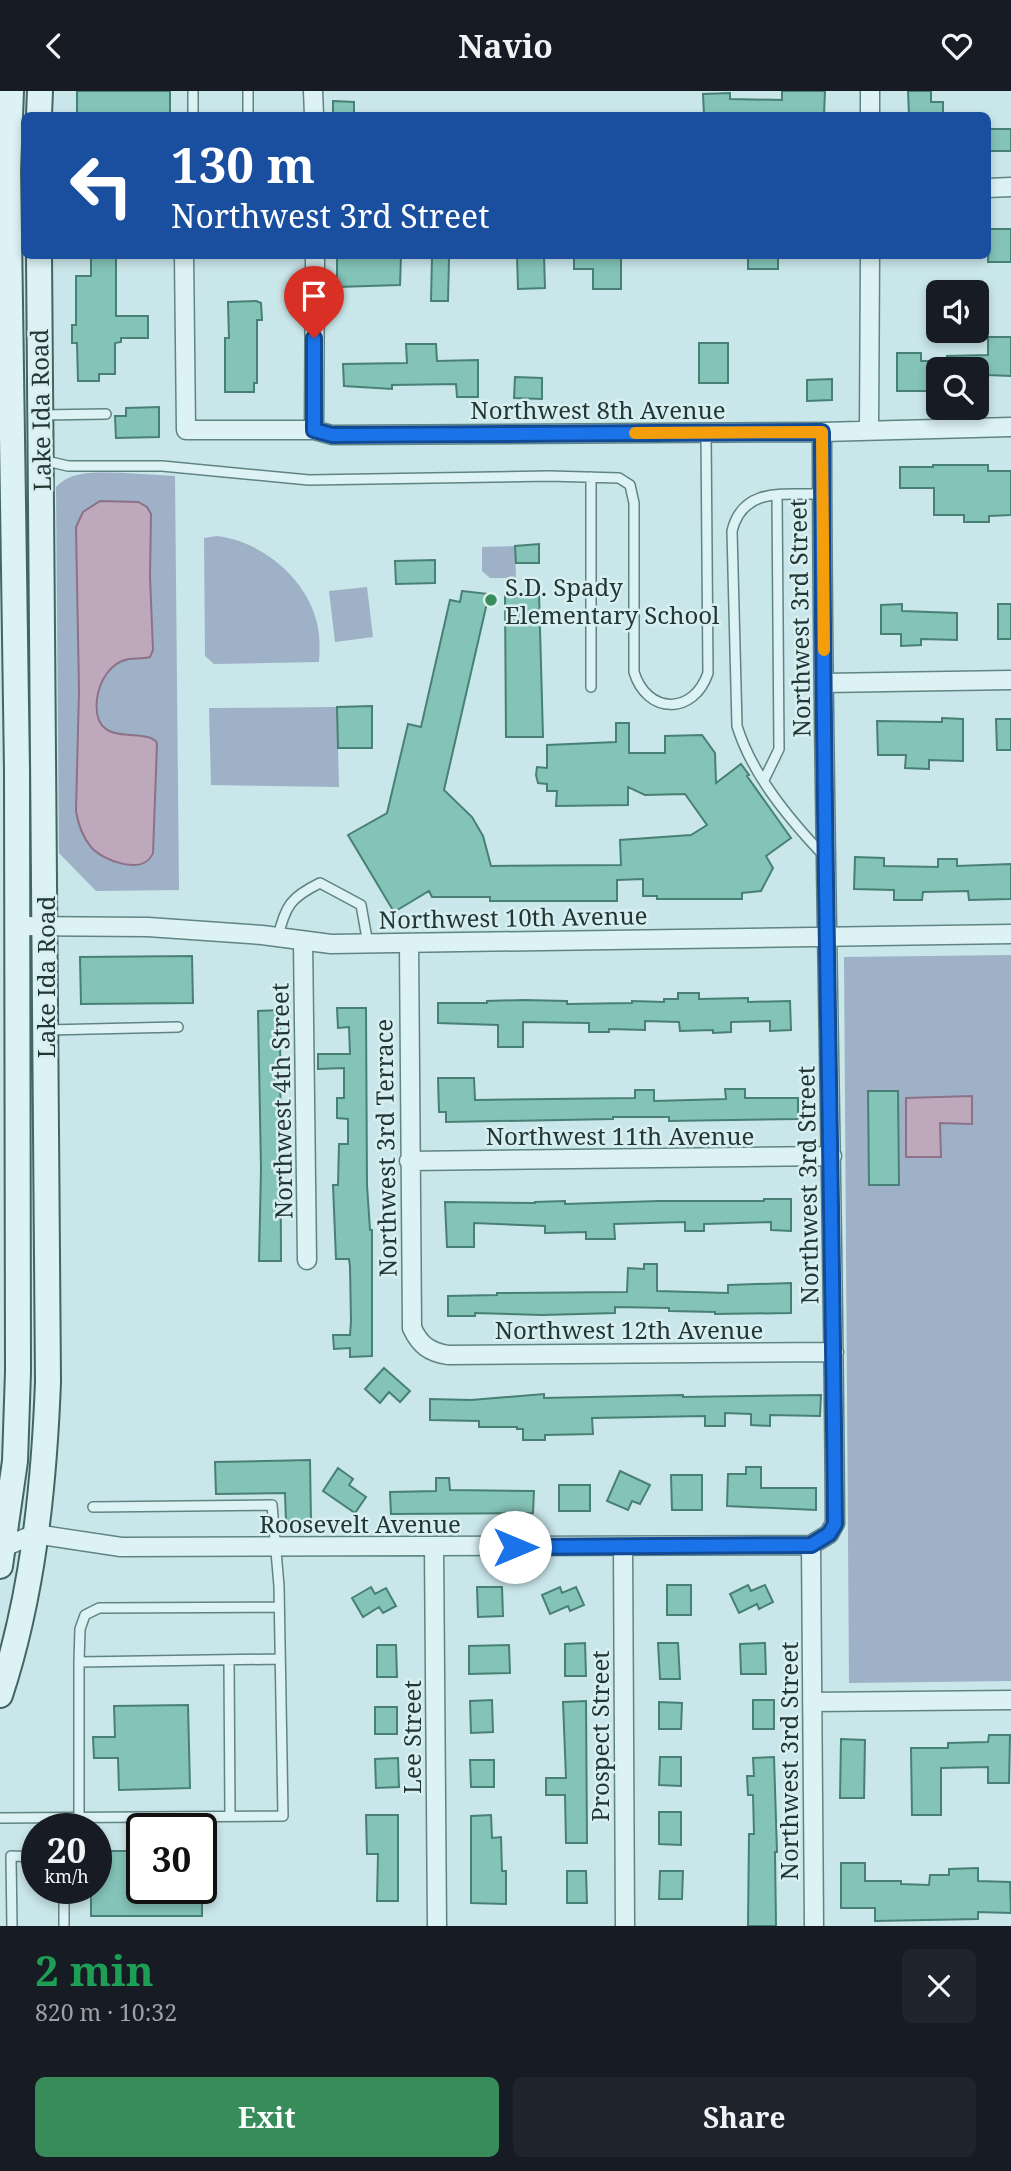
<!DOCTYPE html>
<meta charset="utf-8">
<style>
:root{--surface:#171b24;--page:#20242c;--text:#f1f3f6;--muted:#9ea1a6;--accent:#378c59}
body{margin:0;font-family:"Noto Serif",serif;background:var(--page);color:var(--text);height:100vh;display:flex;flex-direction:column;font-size:26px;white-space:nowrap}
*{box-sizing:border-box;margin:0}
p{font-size:23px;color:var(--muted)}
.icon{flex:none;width:38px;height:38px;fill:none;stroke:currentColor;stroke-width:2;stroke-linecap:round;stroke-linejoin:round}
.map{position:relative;height:1835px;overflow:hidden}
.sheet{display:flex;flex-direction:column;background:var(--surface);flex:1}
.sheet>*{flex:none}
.guide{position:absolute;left:21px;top:21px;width:970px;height:147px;border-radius:10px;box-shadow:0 4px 10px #0003;background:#1a4fa0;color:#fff;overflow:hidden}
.fabs{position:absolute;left:926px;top:189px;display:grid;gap:14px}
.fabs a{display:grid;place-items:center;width:63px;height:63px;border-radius:10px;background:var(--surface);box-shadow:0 4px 10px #0003;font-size:35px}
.speed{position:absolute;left:21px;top:1722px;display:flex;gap:14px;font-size:35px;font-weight:700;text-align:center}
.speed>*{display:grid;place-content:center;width:91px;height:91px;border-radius:50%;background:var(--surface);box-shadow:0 4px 10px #0003;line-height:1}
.speed small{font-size:18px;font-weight:400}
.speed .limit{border:4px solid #111;border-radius:10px;background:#fff;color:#111}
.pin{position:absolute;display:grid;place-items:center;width:60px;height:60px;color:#fff;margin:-72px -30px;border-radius:50% 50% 50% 0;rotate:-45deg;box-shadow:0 0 7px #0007}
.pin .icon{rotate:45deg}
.me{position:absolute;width:77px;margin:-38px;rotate:90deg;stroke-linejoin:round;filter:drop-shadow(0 0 5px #0008)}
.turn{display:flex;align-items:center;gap:24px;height:147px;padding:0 35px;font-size:32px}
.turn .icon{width:91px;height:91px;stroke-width:2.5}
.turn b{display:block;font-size:49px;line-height:60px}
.round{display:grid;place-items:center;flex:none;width:74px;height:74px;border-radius:10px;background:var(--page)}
.head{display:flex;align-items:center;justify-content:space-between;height:119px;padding:0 35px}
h1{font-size:42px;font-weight:700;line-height:52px;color:#1e9e55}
.primary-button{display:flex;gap:14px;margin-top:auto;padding:14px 35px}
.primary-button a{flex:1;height:80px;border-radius:10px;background:var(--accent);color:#fff;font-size:28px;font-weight:700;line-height:80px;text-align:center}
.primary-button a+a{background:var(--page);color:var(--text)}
header{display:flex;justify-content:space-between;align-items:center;height:91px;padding:0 35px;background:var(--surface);font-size:32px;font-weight:700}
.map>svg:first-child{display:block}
.green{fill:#9eb1c7}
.water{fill:#bea9bc;stroke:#8c7188;stroke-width:2}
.building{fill:#84c3b8;stroke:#488075;stroke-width:2}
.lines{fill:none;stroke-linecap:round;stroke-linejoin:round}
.lane-casing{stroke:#608482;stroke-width:12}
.street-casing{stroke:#608482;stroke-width:21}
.secondary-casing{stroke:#436663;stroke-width:28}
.lane{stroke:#dcf2f5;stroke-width:9}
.street{stroke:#dcf2f5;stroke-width:18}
.secondary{stroke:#dcf2f5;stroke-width:24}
.route-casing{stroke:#114b97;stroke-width:18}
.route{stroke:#1a73e8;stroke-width:12}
.slow{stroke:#f59e0b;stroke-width:12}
.poi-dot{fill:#378c59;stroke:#d8eff2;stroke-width:2.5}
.labels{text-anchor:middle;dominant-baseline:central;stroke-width:5;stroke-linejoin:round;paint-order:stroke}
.street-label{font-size:24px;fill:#223634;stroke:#d8eff2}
.poi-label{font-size:24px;fill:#223634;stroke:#d8eff2;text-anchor:start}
</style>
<header><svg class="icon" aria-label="back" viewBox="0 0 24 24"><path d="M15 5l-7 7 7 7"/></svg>Navio<svg class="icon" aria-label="heart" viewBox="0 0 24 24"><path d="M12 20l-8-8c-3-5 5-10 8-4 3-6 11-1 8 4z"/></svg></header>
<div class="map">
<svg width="1011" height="1835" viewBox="0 0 1011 1835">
<rect width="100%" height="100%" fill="#c9e6ea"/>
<!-- green -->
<path class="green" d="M125,382L175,385L179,799L96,800L59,762L56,396C73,378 102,382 125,382Z
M217,445C260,450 304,485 316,528C320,542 320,557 319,571L214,573L205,565L204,447Z
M515,455L516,487H490L482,480V456Z
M367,496L373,546L335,551L329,500Z
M337,616L339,696L211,694L209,617Z
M1011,864V1590L849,1592L844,866Z"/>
<!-- water -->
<path class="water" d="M100,410L138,411L147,416L151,423L150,486L153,559L150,566C143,568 137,567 129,568C110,571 99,591 97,608C91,661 146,634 157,652L153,762C144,785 103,770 91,756C82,745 78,733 76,720L79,599L76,436L83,421Z
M972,1005V1033L940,1032L941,1066H906V1007Z"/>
<!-- building -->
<path class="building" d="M77,0H170V22L166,24H77Z
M782,0H825L824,24H704L703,3L730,2V8L782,9Z
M908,0H931V11H943V24H909Z
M333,10L354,11V24H333Z
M987,38H1011V60H987Z
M989,138H1011V171H988Z
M91,164H116V225H148V247H121V251L115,252V283H99V290H78L77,252H72V234H76V185H91Z
M337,164H401L400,194L337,196Z
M517,164H544L545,197L518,198Z
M574,164H621V198H593V178H574Z
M748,164H778V178H748Z
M432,166L449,167L448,210H431Z
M256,210L261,212L262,229H257V292H254V301H225V247H229L228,211Z
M988,246H1011V285L988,284V278H947V265L988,264Z
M699,252H728V292H699Z
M406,253H436L437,270L478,269V306H457L456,293L392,294V298L344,295L343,273L407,272Z
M897,262H921V270H935V300H897Z
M515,286L542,287V308L514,307Z
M832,288V309L807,310V289Z
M159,316V346L116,347L115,325H126V317Z
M933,374H988V380H1011V424L989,425V431H964V424H934V397H900V376H933Z
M539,453V472H516L515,455Z
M435,469V492L396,493L395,470Z
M462,500L489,503L444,699L472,726L483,745L491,775L621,774L620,749L691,744L707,734L685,703L645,704L628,696V714L556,715L557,700H547V693L538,692L536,684L537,676L547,677V654L616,651V632H629V662H665V645L702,644L715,662L716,692L741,673L749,684L747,685L791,747L766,765L773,777L761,800L742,802V808H657V805H643V788L617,789V810H490V806H432L429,800L394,821L348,744L387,722L408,633L421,636L450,509L460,511Z
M512,501L539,502L543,646H506L505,504H512Z
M902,513V520L957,522V549L921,548V554L901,555V543H881V514Z
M998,513H1011V548H998Z
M372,615V657H338L337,616Z
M942,627L963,628V670L929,669V678L905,677L906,664H878L877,630L942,631Z
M996,628H1011V659H997Z
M855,766L884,767V775L938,776V768H957V775L1011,773V808L969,809L968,800L923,801L922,809H894V799L854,798Z
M192,865L193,912L81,913L80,866Z
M678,902H699V908L748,907V911L790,910L791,939L770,940V930L731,931V941L713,942V939L680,940L679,931L645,930V939L609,938V941H589V932L523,931V956H498V934L438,932V912H487V910L523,909L567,910V913L632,912V910L664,911V908H678Z
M337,917H366L367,1094L370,1139H372V1265L350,1266V1257L334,1258L333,1244H350L351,1230L350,1175L349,1168H336L333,1094H338L339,1053H348V1028L337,1027V1007H344V977L318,978V963H350L349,936L338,937Z
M280,919L281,1170H259L261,1078L258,920Z
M438,987H474L475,1009L635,1007V999H654V1010L726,1008L725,998H745V1007H798V1028L669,1030V1026H613V1028L446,1031V1021H439Z
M868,1000H898L899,1094H869Z
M764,1108H791V1140L771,1139V1131L704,1133V1140H685V1131L614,1133L615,1148H586V1141L545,1142V1135L474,1132V1156H447L445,1111L535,1112V1111L565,1110V1113L659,1110H764Z
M644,1173H657V1200L728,1202V1194L791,1192V1222L715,1223V1221L669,1220V1217L615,1216V1222L542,1224L475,1222V1225H448V1205L497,1204V1202L627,1201L628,1177L644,1178Z
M384,1277L410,1300L400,1311L389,1301L380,1312L365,1298Z
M544,1303V1307L683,1304V1306L821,1304L820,1325L770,1324V1335L751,1334V1323L725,1322V1335H705V1325L592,1327L593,1343L545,1344V1349H523V1338H517V1336H479V1330L430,1329V1308L471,1309Z
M310,1369L311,1431H286L285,1402L216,1403L215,1371Z
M746,1376H761V1397H816V1419L727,1415L728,1383H746Z
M338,1377L353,1388L349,1394L366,1406L355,1422L323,1400Z
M620,1380L650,1394L640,1413L632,1410L628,1419L607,1410Z
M671,1384H702V1419H672Z
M436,1387H449L450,1399L534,1400L533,1422L391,1423L390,1401L436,1400Z
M559,1394H590V1420H559Z
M667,1494H691V1524H667Z
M748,1494L751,1500L765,1494L773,1511L759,1518L757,1513L739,1522L730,1503Z
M371,1496L375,1503L386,1497L396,1515L383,1522L379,1516L363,1526L352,1507Z
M477,1496H502L503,1525L478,1526Z
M560,1496L562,1502L576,1496L584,1514L570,1520L568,1515L550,1523L542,1504Z
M585,1552L586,1585H565V1553Z
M658,1552H678L680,1588H660Z
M765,1552L766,1583H741L740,1553Z
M377,1554H396L397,1586H377Z
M509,1554L510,1582L469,1583V1555Z
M492,1609L493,1641L471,1642L470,1610Z
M753,1609H774V1638H753Z
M586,1610L587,1752H566L565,1704H546V1687H566L563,1611Z
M659,1611L682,1612L681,1638H659Z
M188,1614L190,1697L119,1699L118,1667H94L93,1646H115L114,1615Z
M375,1616H397V1643H375Z
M989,1644H1010L1009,1692H988V1676L941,1677V1724H912L911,1657H948V1652L988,1651Z
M841,1648L865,1649L864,1707H840Z
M660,1666H681V1695L659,1694Z
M774,1666L777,1761H775L776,1835H748L749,1743H754L753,1704H748L747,1685H754L753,1667Z
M398,1667L399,1696L376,1697L375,1668Z
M470,1669H494V1696H471Z
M659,1721H681V1754L659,1753Z
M366,1724H398V1810H377L378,1763H367Z
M491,1724L492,1747L501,1746L502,1780H506V1813L471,1812V1725Z
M96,1760H142V1797H202V1825H91V1797H96Z
M841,1772H865V1790H901V1793L929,1794L930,1784H949V1778L978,1777V1790L1010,1791L1011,1822L978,1821V1828L875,1830V1817H841Z
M567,1780H586L587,1812H567Z
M660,1780H683L682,1808H659Z"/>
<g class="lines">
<!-- lane casing -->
<g class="lane-casing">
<path id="lane" d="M193,0V24
M248,0V24
M42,324L106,323
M42,369L68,375H162L309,389L549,385L619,387L630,394L634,412V581C647,624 694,624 708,582L706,342
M591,386V596
M822,403C785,404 743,395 732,440L737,635C752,684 790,729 825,766
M764,689L779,658L777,404
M278,846C285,815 291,806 320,792L361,814L368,853
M47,939L178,936
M229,1569L230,1725
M79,1571L280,1568
M0,1727L283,1725L279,1495L272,1414L93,1416
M64,1727V1738
M79,1727V1571L80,1538L85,1524L99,1517L279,1516
M64,1797V1835
M12,1835L11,1765L37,1766"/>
</g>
<!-- street casing -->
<g class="street-casing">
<path id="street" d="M313,0L314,24
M870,0V24
M987,97L1011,96
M184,164L186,339H314L332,344L822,341L1011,336
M314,339L315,164
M869,339L870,164
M824,592L1011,589
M16,835L148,836L262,844L331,853L1011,843
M303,850L307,1169
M409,853L412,1237C420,1254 429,1261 448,1264L834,1261
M409,1070L832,1065
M811,1454L829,1443L835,1432C833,1068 822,705 822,341
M811,1454L814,1835
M623,1455L625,1835
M0,1456H4L35,1443L121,1456L811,1454
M434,1456L437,1835
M812,1611L1011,1609"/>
</g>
<!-- secondary casing -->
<g class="secondary-casing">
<path id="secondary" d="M39,24L40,0
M0,1475L15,1370L18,1281L17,679L8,79L11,0
M0,1604C33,1504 44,1395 48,1291L39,164"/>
</g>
<!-- lane -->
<use href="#lane" class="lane"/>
<!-- street -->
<use href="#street" class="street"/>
<!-- secondary -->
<use href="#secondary" class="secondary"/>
</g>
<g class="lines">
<!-- route casing -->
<g class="route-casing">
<path id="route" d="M314,247V339L332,344L822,341C822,705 832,1069 835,1433L829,1443L811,1454L515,1456"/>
</g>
<!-- route -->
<use href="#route" class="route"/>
<!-- slow -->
<path class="slow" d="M635,342L822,341L824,559"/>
</g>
<!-- markers -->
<circle class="poi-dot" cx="491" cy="509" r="7"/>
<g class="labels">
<!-- street labels -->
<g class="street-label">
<text x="598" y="318">Northwest 8th Avenue</text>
<text transform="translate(40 319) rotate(-91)">Lake Ida Road</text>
<text transform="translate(799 527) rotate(-91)">Northwest 3rd Street</text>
<text transform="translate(513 826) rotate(-1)">Northwest 10th Avenue</text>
<text transform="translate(45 886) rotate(-90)">Lake Ida Road</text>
<text transform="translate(281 1010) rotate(-91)">Northwest 4th Street</text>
<text x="620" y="1044">Northwest 11th Avenue</text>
<text transform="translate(385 1057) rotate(-91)">Northwest 3rd Terrace</text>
<text transform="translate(807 1094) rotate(-91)">Northwest 3rd Street</text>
<text x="629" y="1238">Northwest 12th Avenue</text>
<text x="360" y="1432">Roosevelt Avenue</text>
<text transform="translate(599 1645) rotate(-90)">Prospect Street</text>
<text transform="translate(411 1646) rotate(-90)">Lee Street</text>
<text transform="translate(788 1670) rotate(-90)">Northwest 3rd Street</text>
</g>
<!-- poi labels -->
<g class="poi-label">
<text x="505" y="495">S.D. Spady<tspan x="505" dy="28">Elementary School</tspan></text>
</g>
</g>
</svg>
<div class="fabs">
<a><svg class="icon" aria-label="sound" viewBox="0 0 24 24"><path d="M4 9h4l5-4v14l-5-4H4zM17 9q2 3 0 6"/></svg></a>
<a><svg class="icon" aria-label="search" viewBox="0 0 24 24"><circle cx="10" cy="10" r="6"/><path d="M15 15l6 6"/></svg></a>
</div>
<div class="speed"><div>20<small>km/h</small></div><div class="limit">30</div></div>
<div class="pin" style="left:314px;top:247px;background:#d93025"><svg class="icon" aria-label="arrive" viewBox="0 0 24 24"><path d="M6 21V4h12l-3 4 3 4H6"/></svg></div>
<svg class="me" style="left:515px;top:1456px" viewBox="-20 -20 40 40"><circle r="19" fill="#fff"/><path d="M0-13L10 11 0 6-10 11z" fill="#1a73e8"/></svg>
<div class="guide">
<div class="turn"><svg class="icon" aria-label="left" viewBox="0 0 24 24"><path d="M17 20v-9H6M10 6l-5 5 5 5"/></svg><div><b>130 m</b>Northwest 3rd Street</div></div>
</div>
</div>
<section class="sheet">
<div class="head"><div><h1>2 min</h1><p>820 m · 10:32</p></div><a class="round"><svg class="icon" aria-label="close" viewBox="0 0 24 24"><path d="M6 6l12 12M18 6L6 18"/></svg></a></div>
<div class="primary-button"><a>Exit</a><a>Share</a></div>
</section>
